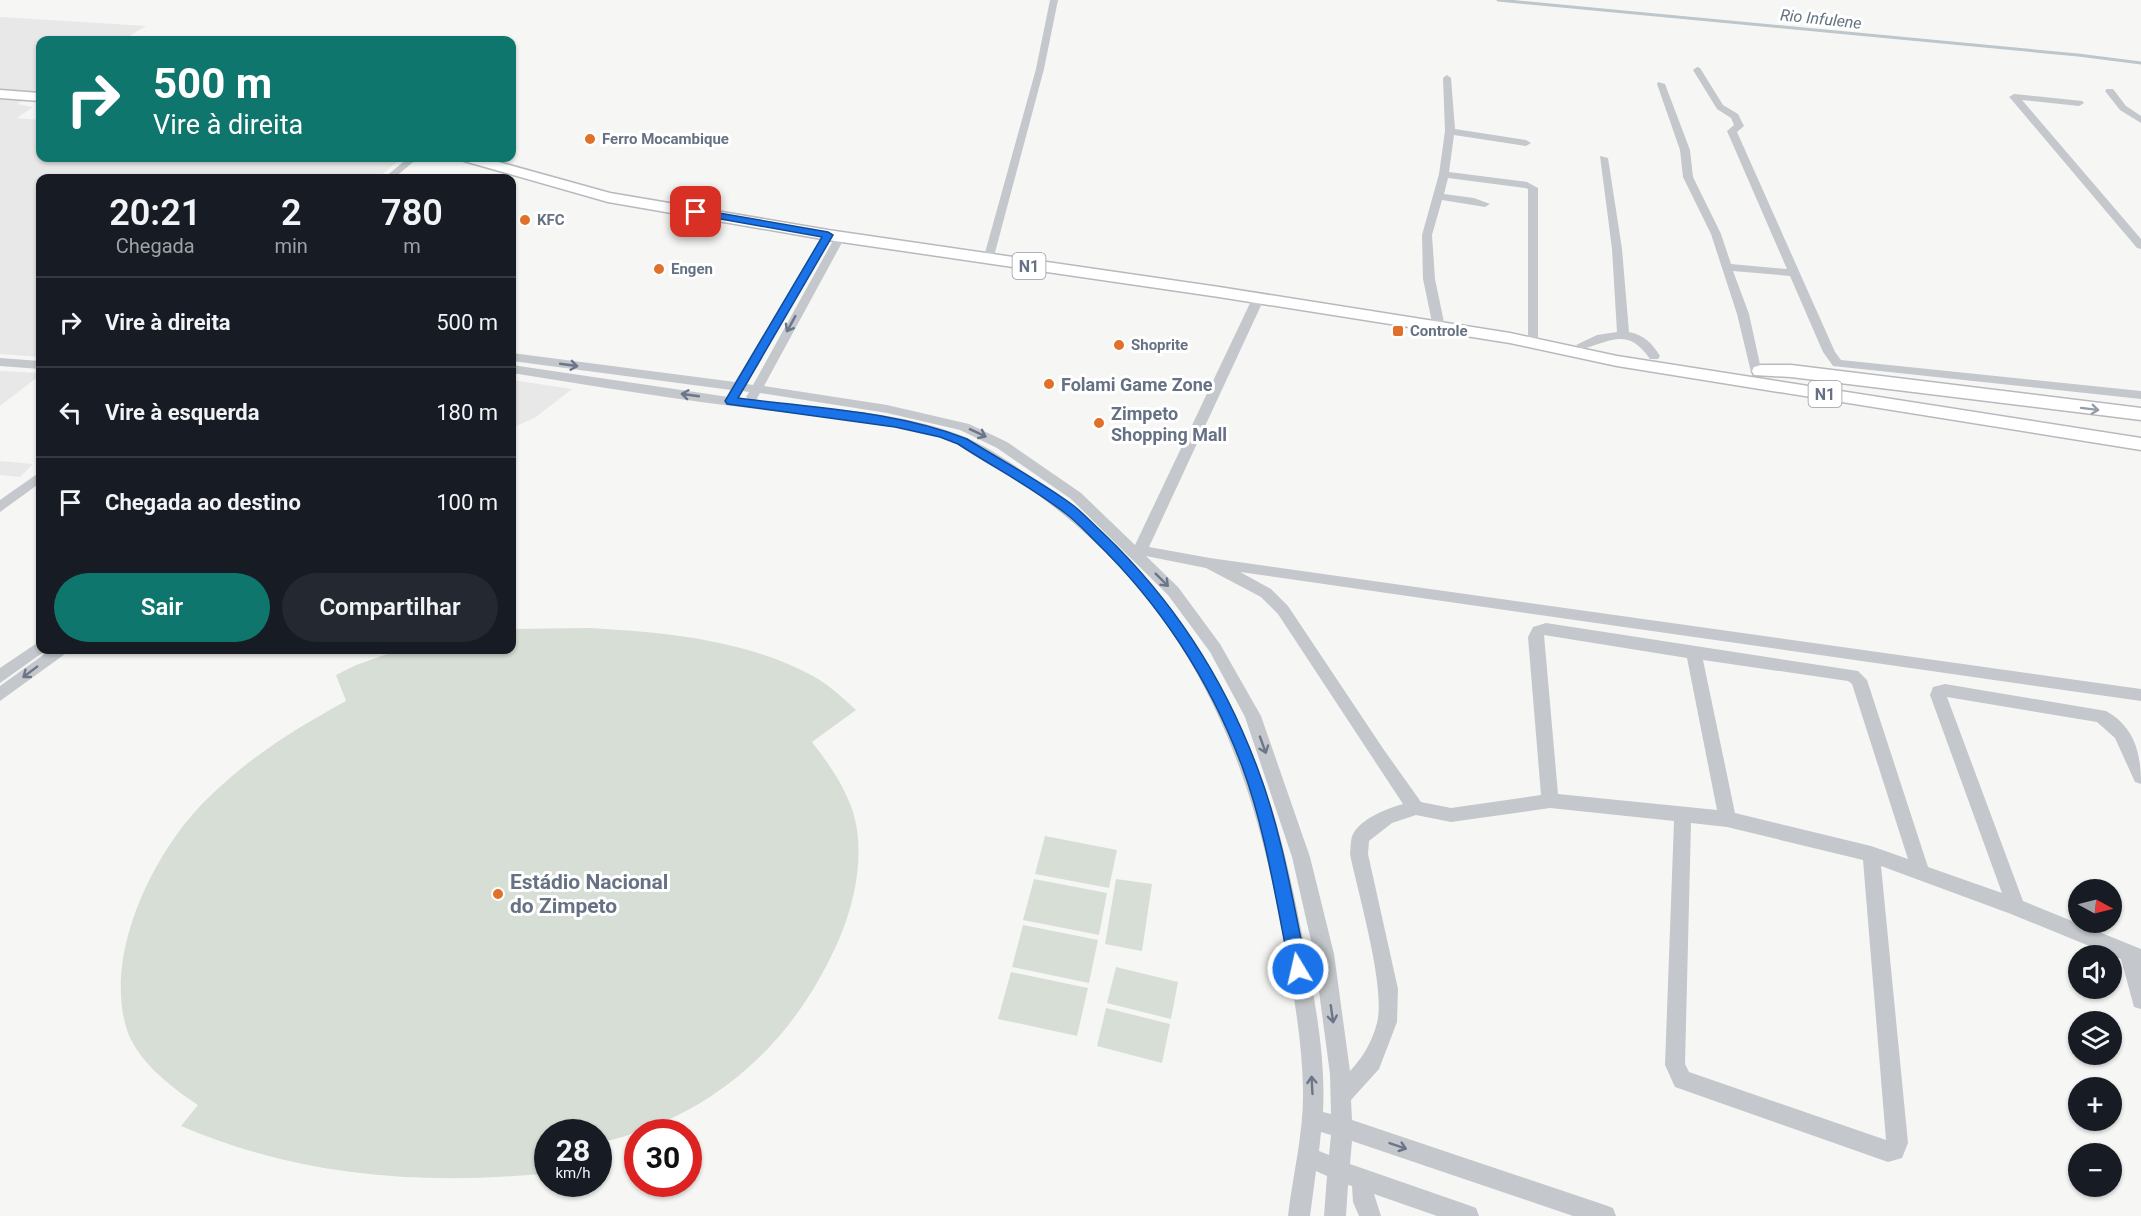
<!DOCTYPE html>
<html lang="pt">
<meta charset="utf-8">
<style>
:root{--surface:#171b24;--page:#242831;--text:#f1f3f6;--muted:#9ea1a6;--line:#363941;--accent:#0f766e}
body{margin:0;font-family:Roboto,sans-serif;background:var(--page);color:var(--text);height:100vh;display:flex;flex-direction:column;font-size:22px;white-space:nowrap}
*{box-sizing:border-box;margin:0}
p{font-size:20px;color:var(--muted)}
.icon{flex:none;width:33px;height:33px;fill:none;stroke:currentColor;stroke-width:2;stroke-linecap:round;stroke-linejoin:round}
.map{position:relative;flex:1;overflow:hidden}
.panel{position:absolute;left:36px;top:174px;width:480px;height:480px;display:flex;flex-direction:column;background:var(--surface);border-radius:12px;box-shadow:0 2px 4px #0004}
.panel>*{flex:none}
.top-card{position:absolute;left:36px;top:36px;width:480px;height:126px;border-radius:12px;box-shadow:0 2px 4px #0004;background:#0f766e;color:#fff;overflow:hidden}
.needle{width:39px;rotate:97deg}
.tools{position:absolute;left:2068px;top:879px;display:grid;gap:12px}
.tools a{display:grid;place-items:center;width:54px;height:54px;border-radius:50%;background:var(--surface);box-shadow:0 2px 4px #0004;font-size:30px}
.speed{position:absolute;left:534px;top:1119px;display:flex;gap:12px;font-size:30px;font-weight:700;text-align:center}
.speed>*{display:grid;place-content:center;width:78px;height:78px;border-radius:50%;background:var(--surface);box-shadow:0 2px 4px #0004;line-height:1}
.speed small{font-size:15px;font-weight:400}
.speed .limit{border:9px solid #d22;background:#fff;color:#111}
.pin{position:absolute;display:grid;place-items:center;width:51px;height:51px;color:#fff;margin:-26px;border-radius:12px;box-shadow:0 3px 9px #0006}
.me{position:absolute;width:66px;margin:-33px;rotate:351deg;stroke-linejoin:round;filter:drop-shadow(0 0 4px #0008)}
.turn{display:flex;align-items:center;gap:21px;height:126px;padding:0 18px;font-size:27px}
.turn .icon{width:78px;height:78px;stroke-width:2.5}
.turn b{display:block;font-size:42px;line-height:51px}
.eta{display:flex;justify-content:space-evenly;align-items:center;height:102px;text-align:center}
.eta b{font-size:36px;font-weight:600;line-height:42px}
.button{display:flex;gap:12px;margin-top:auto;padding:12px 18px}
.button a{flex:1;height:69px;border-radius:36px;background:var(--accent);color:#fff;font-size:24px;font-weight:600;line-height:69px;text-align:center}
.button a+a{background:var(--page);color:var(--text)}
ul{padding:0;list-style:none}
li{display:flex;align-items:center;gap:18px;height:90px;padding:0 18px;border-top:2px solid var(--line)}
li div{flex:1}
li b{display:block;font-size:22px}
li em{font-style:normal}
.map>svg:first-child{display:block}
.built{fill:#e7e8e7}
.green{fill:#d7ded5}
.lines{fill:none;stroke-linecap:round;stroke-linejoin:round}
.stream{stroke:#bdc6cb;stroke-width:3}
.highway-casing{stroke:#b7b9bd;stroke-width:3}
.minor{fill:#c4c7cb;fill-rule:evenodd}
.highway{fill:#fff;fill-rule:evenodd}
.oneway{stroke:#6b7688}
.oneway2{stroke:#949ca9}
.route{fill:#1a73e8;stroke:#114b97;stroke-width:1.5}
.poi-dot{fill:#e1712a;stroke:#fff;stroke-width:2}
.labels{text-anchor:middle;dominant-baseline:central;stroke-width:6;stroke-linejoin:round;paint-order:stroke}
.far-poi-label{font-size:15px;font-weight:bold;fill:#667284;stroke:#fff;text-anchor:start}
.far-water-label{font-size:16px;font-style:italic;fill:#627380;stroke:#fff}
.shield{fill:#fff;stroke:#949ca9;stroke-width:1.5}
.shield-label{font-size:16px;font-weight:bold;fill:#667284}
.poi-label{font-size:18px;font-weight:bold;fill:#667284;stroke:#fff;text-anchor:start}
.near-poi-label{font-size:21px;font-weight:bold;fill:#667284;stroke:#fff;text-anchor:start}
</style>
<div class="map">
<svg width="2141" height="1216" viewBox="0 0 2141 1216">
<rect width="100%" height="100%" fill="#f6f7f4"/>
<!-- built -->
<path class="built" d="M0,17L146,26L123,40H40V90L17,104L33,107L17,118L40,120V158H382L399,160L378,178H40V357L0,354Z
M0,371L40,373V375L0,406Z
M512,380L572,389L536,417L512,428Z
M0,461L33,464L20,477L0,475Z"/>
<!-- green -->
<path class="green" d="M587,628C662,632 745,639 813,676C829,685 842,697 856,710L812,742C829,764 844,785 853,812C865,850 856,897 842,932C798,1040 714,1118 599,1143L598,1132H548L547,1174H541C416,1185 298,1176 181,1126L198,1105C171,1087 138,1062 127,1030C103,955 153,853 205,801C248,758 293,730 346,701L336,675L356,665L399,650H512V629Z
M1045,836L1117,850L1109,888L1035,874Z
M1034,879L1107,893L1099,935L1023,920Z
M1116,879L1152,884L1142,951L1105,944Z
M1023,925L1098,940L1089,983L1012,967Z
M1116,967L1178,982L1171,1019L1107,1003Z
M1011,972L1088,988L1077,1036L998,1019Z
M1106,1008L1170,1024L1162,1063L1097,1046Z"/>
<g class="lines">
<!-- stream -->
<path class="stream" d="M1498,0L2078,55L2141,63"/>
<!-- highway casing -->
<g class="highway-casing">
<path id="highway" d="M0,90L40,93V101L0,98Z
M462,158H484L610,193L828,230L1219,287L1510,333L1617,356L2141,438V450L1617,366L1510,343L1219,297L828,240L608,202L464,161Z
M1761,365H1791L2141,408V420L1791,377L1754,375L1752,371L1754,367Z"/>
</g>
<!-- minor -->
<path class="minor" d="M1050,0H1058L1044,69L993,260L988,263L983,260L1036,69Z
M1697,67L1700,68L1723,105L1738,114L1744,126L1737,132L1835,352L1841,360L2141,391V399L1833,366L1823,352L1790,276L1733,271L1749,314L1761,369L1759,372H1751L1737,314L1711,234L1683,177L1680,150L1657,84L1658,82L1665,84L1690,150L1693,177L1721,234L1731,264L1787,269L1727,131L1734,125L1731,118L1717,109L1693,70Z
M1447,75L1451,78L1455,129L1526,140L1531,143L1526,146L1454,135L1449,172L1527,182L1538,188V342H1530L1528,339V189L1525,188L1448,178L1444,194L1474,198L1490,204L1485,207L1442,200L1432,235L1435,279L1445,327L1439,331L1433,327L1423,279L1422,235L1439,174L1445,131L1443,78Z
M2107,89H2113L2126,106L2141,116V123L2120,110L2105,91Z
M2014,94L2082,101L2084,103L2079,106L2022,100L2141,239V249L2137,248L2011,99L2009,97Z
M1600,156L1608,158L1622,249L1629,332C1644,335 1652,343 1660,356L1658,359H1650C1628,327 1612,341 1582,349L1576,345L1597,335L1617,332L1612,249Z
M408,158H418L394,178H384Z
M828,232L833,235L747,384L753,385L835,237L836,235H844L845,237L764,386L887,405L969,424L1007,442L1081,493L1135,545L1252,299L1258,296L1264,299L1149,547L1210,558L2141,689V701L1240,572L1271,589L1288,606L1384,750L1421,802L1451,808L1541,795L1528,637L1533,627L1546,623L1858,671L1867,680L1928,867L2002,893L1930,695L1933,687L1945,684L2106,711C2135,727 2141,754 2141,784L2135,782L2115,738L2097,722L1947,697L2023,901L2141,949V1009L2134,1007L2121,959L2011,914L1881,866L1908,1143L1902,1158L1888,1162L1675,1087L1665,1065L1674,821L1550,808L1451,822L1416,815L1392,823L1369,841L1368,854L1398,989L1397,1022L1379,1069L1351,1100L1352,1120L1605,1205L1613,1208L1616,1216H1573L1352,1141L1350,1164L1468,1205L1476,1208L1479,1216H1437L1374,1194L1381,1216H1359L1353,1202L1352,1186L1348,1185L1346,1216H1324L1327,1176L1316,1171L1310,1216H1288C1293,1173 1304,1132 1303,1089C1302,1039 1293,990 1284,941C1251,756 1191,605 1034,492C1006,473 978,451 947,440C892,419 831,418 773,411C686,401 598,387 512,373V365L749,400L746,397L749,392L742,391L739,396L735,397L729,393L731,390L512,361V353L735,382L823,235ZM760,393L887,413L960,430L997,448L1071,499L1168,595L1210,652L1245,717L1292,857L1314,954L1330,1074L1331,1114L1323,1112C1326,1058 1315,1002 1305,949C1294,894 1283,838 1264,785C1224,667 1149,560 1047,488C1019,469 991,447 960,435C895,410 821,409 753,401L756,400ZM1146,556L1206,568L1261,597L1278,614L1403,804C1386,809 1362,818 1353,834C1350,840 1351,848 1350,854C1358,894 1386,987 1377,1023C1372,1042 1363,1057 1350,1071L1334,954L1310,857L1261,716L1220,644L1178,587ZM1544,635L1687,658L1717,810L1558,794ZM1703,660L1848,681L1852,684L1908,859L1871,846L1735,813ZM1691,823L1727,827L1863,860L1886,1140L1689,1072L1685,1064ZM1321,1132L1331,1135L1329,1155L1319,1151Z
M0,358L40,361V369L0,366Z
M40,472V483L0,512V500Z
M40,641V650H46L45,651L0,683V668Z
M50,650H68L65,654L0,701V686Z"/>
<!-- highway -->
<use href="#highway" class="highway"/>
</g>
<!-- one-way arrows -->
<defs><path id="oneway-shaft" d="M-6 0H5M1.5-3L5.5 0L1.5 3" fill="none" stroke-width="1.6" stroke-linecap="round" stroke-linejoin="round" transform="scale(1.5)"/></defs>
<g class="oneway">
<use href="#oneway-shaft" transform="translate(791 324) rotate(119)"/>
<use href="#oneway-shaft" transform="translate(569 365) rotate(8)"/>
<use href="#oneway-shaft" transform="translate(690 395) rotate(-172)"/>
<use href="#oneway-shaft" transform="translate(978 433) rotate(25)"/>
<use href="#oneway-shaft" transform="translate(1162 580) rotate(45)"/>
<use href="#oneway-shaft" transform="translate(30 672) rotate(143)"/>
<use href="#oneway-shaft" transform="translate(1263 745) rotate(70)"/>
<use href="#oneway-shaft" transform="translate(1332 1014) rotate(82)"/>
<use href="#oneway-shaft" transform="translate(1312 1085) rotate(-93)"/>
<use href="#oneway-shaft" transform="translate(1398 1146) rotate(19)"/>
</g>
<use class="oneway2" href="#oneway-shaft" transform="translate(2090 409) rotate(7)"/>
<!-- route -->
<path class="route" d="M696,209L828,232L833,235L738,398C814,408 895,411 967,439C1002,461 1041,481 1074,506C1085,515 1094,525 1104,534C1172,599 1224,679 1257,767C1282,832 1293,902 1307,969L1305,975L1298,978L1292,975L1290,969C1276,902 1266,831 1242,766C1210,681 1160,604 1095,541C1085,531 1076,521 1065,513C1032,487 993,467 958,444L940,437L895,427L727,404L725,401L822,237L693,214L692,212Z"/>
<!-- markers -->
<g class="poi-dot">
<circle cx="590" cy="139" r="6"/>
<circle cx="525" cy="220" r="6"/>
<circle cx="659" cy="269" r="6"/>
<rect x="1392" y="325" width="12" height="12" rx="3"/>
<circle cx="1119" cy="345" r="6"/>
<circle cx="1049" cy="384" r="6"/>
<circle cx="1099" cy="423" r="6"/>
<circle cx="498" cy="894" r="6"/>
</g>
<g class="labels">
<!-- far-poi labels -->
<g class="far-poi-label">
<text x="602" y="139">Ferro Mocambique</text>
<text x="537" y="220">KFC</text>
<text x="671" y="269">Engen</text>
<text x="1410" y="331">Controle</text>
<text x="1131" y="345">Shoprite</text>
</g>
<!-- far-water labels -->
<g class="far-water-label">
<text transform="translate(1821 19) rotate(6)">Rio Infulene</text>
</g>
<!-- shield labels -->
<g class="shield">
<rect x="1012.5" y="253" width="33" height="26" rx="4.5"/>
<rect x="1808.5" y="381" width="33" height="26" rx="4.5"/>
</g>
<g class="shield-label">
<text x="1029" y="266">N1</text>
<text x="1825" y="394">N1</text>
</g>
<!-- poi labels -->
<g class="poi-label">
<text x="1061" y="384">Folami Game Zone</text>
<text x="1111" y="413">Zimpeto<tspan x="1111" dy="21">Shopping Mall</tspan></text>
</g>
<!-- near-poi labels -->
<g class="near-poi-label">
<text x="510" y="882">Estádio Nacional<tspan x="510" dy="24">do Zimpeto</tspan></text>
</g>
</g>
</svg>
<div class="tools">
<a><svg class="needle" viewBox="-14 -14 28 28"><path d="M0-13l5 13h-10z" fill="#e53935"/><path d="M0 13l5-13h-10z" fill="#9ea1a6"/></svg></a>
<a><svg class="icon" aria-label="sound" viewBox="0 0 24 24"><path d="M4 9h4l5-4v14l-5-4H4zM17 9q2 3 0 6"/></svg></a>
<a><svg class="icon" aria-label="layers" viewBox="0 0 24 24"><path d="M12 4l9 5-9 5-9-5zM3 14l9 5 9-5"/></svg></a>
<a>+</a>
<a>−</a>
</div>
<div class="speed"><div>28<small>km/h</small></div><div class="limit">30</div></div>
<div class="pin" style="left:696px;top:212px;background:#d93025"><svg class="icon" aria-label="arrive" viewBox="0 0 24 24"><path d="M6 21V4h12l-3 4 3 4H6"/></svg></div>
<svg class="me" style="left:1298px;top:969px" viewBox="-20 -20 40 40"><circle r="17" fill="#1a73e8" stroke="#fff" stroke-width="3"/><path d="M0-11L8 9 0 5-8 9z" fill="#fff"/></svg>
<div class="top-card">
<div class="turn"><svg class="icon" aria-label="right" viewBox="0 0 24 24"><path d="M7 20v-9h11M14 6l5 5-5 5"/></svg><div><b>500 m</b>Vire à direita</div></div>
</div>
<section class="panel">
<div class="eta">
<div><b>20:21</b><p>Chegada</p></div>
<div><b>2</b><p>min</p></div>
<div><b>780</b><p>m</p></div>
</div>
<ul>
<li><svg class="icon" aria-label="right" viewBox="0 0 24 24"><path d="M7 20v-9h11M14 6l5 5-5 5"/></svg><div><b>Vire à direita</b></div><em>500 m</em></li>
<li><svg class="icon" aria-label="left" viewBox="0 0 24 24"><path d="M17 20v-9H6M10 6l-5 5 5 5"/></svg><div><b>Vire à esquerda</b></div><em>180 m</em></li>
<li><svg class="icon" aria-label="arrive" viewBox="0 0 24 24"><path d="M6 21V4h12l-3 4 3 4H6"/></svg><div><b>Chegada ao destino</b></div><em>100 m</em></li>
</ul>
<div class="button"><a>Sair</a><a>Compartilhar</a></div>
</section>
</div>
